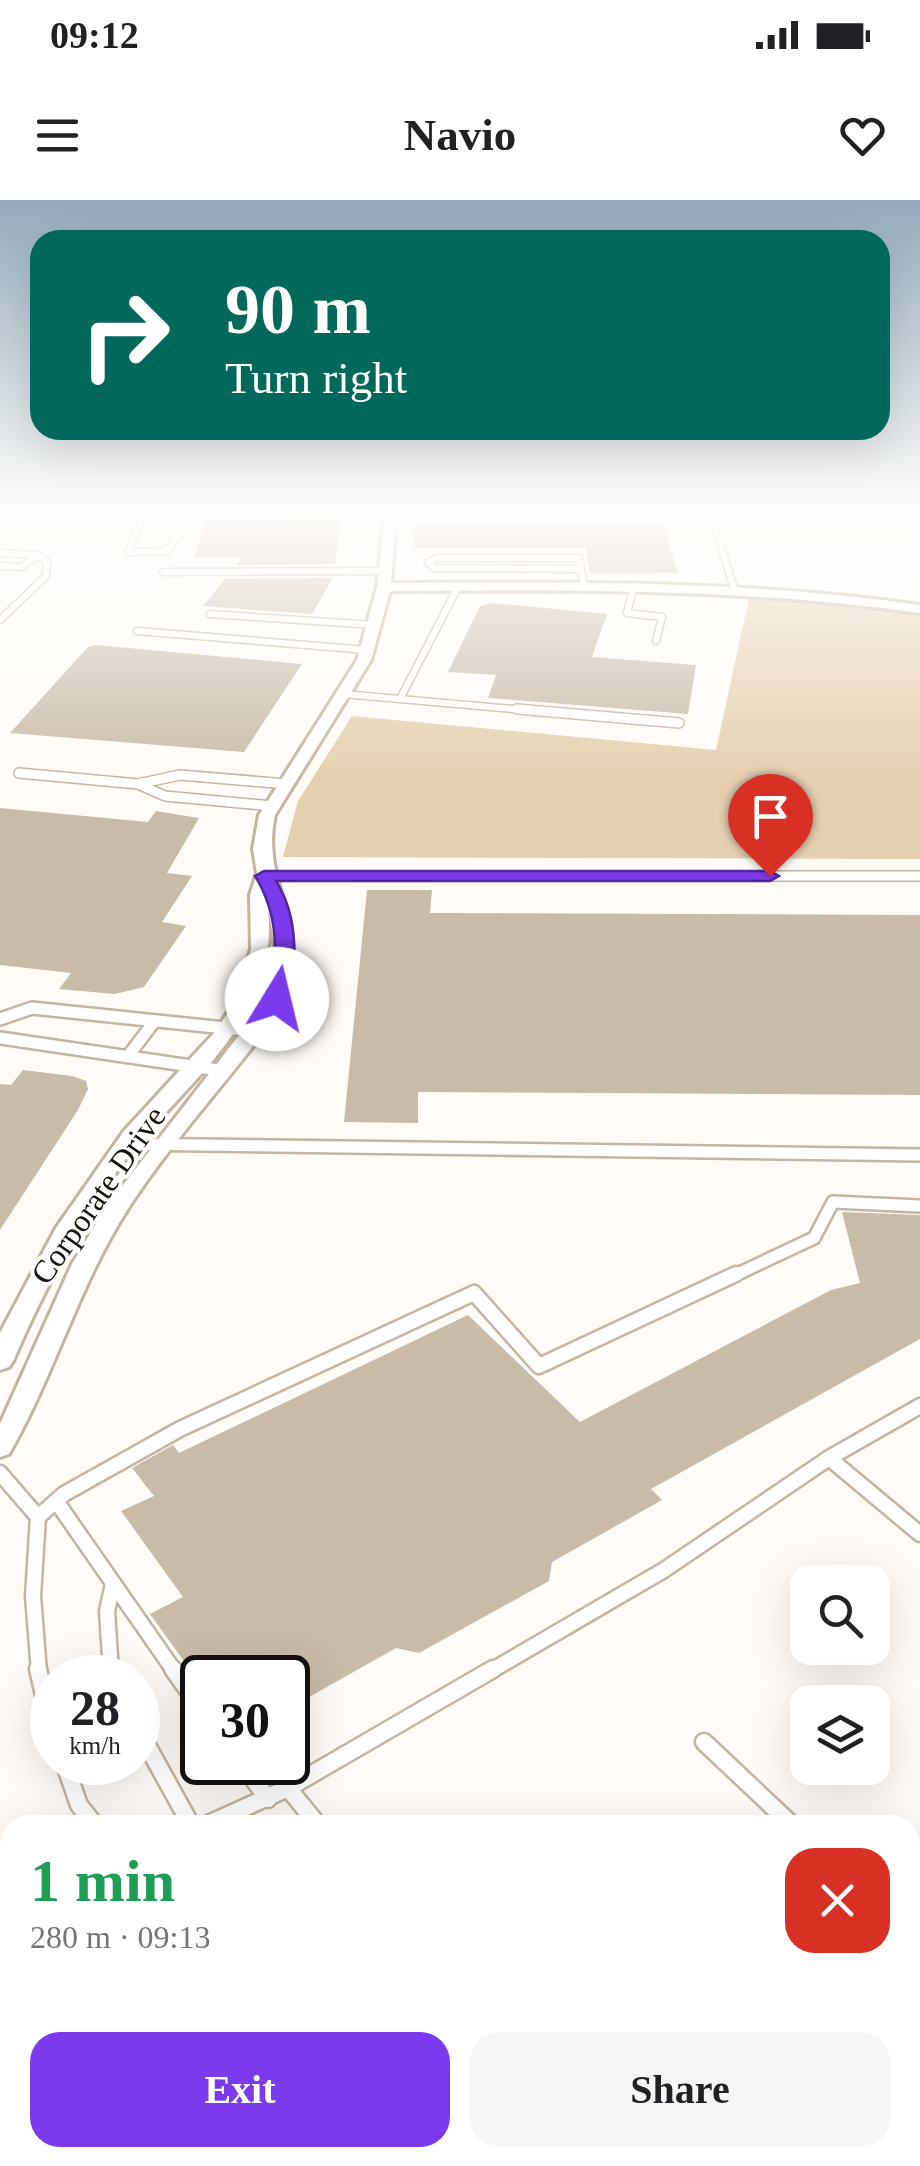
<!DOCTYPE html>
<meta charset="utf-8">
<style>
:root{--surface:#fff;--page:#f6f6f6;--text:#202124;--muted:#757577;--accent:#7c3aed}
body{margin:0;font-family:Georgia,serif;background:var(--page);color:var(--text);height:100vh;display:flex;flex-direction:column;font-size:38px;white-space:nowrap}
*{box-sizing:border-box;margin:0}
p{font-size:32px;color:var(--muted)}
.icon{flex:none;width:55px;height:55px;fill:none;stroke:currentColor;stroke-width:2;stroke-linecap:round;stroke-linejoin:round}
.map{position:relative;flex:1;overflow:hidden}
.details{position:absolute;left:0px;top:1615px;width:920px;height:352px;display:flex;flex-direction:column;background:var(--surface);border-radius:30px 30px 0 0;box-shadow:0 10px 40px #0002}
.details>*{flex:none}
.top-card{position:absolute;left:30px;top:30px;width:860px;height:210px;border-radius:30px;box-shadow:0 10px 40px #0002;background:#00695c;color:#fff;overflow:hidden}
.buttons{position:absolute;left:790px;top:1365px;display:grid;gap:20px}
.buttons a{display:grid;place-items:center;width:100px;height:100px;border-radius:20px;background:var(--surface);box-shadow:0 10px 40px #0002;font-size:50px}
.speed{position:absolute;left:30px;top:1455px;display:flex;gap:20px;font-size:50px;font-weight:700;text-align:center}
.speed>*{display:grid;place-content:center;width:130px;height:130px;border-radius:50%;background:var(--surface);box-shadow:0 10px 40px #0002;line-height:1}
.speed small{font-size:25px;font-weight:400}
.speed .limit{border:5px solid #111;border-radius:15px;background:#fff;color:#111}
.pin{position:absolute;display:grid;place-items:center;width:85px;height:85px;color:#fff;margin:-102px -42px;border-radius:50% 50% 50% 0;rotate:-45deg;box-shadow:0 0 10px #0007}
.pin .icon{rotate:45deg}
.me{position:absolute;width:110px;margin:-55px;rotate:9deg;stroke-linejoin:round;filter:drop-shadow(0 0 8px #0008)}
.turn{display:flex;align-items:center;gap:35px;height:210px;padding:0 30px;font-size:45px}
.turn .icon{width:130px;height:130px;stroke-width:2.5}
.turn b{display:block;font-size:70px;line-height:85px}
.round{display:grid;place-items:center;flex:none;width:105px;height:105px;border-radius:30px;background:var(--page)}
.headline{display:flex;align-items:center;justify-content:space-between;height:170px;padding:0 30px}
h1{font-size:60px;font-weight:800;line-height:75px;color:#1e9e55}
.action{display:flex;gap:20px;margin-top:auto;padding:20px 30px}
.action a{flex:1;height:115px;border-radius:30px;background:var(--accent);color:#fff;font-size:40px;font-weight:800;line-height:115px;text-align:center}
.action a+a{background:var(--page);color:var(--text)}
.status{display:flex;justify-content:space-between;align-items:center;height:70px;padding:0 50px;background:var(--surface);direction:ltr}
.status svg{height:28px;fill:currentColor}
header{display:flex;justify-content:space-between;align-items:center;height:130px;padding:0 30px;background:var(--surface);font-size:45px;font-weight:800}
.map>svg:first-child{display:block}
.green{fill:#e4cfae}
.building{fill:#c8bba7}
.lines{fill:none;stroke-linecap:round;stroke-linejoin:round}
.lane-far4-casing{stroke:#c2b5a1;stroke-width:9}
.lane-far3-casing{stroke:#c2b5a1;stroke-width:12}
.lane-far2-casing{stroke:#c2b5a1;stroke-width:16}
.lane-far1-casing{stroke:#c2b5a1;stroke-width:19}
.lane-casing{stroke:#c2b5a1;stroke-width:21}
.street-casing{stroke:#c2b5a1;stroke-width:6}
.lane-far4{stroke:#fff;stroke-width:6}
.lane-far3{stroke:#fff;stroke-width:9}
.lane-far2{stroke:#fff;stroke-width:11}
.lane-far1{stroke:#fff;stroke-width:14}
.lane{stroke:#fff;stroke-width:16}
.street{fill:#fff;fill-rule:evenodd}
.route{fill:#7c3aed;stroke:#51269a;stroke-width:2.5}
.labels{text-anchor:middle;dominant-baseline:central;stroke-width:8;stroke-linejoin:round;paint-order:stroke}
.street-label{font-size:32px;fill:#17130b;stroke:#fff}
</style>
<div class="status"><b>09:12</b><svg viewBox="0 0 49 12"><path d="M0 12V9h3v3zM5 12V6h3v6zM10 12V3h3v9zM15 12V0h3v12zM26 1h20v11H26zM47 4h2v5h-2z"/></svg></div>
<header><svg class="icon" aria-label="menu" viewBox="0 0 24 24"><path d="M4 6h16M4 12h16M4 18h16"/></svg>Navio<svg class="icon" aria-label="heart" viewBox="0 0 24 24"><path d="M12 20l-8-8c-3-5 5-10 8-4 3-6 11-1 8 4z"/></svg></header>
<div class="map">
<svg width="920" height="1966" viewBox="0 0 920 1966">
<rect width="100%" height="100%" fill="#fefbf7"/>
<!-- green -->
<path class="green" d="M749,398L849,403L920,416V659L283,657L298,601L352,516L716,550Z"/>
<!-- building -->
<path class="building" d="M205,321H340L335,364L236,365L242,357L194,358Z
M415,325H663L678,373H589L586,348H414Z
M333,378L312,414L203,406L225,379Z
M492,403L607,414L592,457L696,465L688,514L488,498L496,475L448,472L480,406Z
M96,445L302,464L244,552L10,533L88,447Z
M0,608L148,622L156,611L199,618L167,673L192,676L162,722L186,726L144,787L115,794L59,789L71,773L0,765Z
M367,690H432L430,713L920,715V895L418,892V923L344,922Z
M23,870L72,876L86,881L88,889L78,910L0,1030V884L11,885Z
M842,1012L920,1015V1139L651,1289L662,1300L552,1362L549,1381L419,1453L396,1448L288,1509V1478H196L150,1414L183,1397L121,1311L154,1296L132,1268L173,1245L179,1253L468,1115L580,1222L831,1090L860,1083Z"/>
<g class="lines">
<!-- lane-far4 casing -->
<g class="lane-far4-casing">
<path id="lane-far4" d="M143,314H193L167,351L128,352Z
M193,314L680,315L715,328L734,388
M0,353L37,355L47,362L46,376L0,420
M437,358H579L581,369L435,368L428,363Z
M0,366L22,367L37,355
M581,369L584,387
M163,372L386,371
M634,386L627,413L662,417L656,441
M210,414L374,425
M137,431L367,450
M343,494L546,512
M400,499L458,387"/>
</g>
<!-- lane-far3 casing -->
<g class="lane-far3-casing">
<path id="lane-far3" d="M517,509L679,523
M19,573L138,584L180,575L287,584
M138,584L165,596L273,606
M264,676H920"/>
</g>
<!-- lane-far2 casing -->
<g class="lane-far2-casing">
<path id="lane-far2" d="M0,819L32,808L254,831
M0,838L225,871
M128,856L154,822
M128,944L920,955
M731,1077L814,1038L833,1002L920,1006"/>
</g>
<!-- lane-far1 casing -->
<g class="lane-far1-casing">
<path id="lane-far1" d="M829,1258L920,1334
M0,1273L38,1317
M56,1301L175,1472
M39,1472L33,1396L38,1317L64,1294L180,1229L474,1093L539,1166L736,1074
M111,1472L107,1411L113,1384
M489,1472L664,1370L829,1258L920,1206"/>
</g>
<!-- lane casing -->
<g class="lane-casing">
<path id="lane" d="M38,1469L52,1530
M110,1469L111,1478
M173,1469L202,1510
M138,1529L191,1625
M704,1542L792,1625
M64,1562L79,1605L95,1625
M241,1562L268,1599
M288,1588L493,1469
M206,1625L288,1588L318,1625
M910,1740L920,1749
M910,1851L920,1844
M141,1966L149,1958"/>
</g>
<!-- street casing -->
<g class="street-casing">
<path id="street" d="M385,311H397L391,383C568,382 744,380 920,405V413C744,388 567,390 390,391L371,460L275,615C260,680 309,726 288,793C282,813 263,833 250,850C209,902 165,952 129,1007C79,1084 55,1174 9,1254L0,1257V1224L72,1064L106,1007L267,799L276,752L268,707C281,827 176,886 115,974C74,1033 41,1096 13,1161L9,1167L0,1170V1133L56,1028L124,931L215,832L236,800L251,749L250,695L257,673L253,649L259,615L357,460L377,387Z
M0,1790L10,1794V1841L0,1837Z
M12,1958H55L51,1966H8Z
M75,1958H116L120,1966H79Z"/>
</g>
<!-- lane-far4 -->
<use href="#lane-far4" class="lane-far4"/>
<!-- lane-far3 -->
<use href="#lane-far3" class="lane-far3"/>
<!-- lane-far2 -->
<use href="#lane-far2" class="lane-far2"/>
<!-- lane-far1 -->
<use href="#lane-far1" class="lane-far1"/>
<!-- lane -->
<use href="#lane" class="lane"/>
<!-- street -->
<use href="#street" class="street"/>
</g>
<!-- sky -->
<linearGradient id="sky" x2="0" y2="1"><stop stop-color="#93abbc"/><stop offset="0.53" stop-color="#fffdfb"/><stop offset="1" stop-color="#fffdfb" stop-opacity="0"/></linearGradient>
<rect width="920" height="586" fill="url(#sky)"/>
<!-- route -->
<path class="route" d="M264,671H770L779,676L770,681H276C298,716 298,762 287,799L277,805L267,799C280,758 278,713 255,676Z"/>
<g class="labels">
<!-- street labels -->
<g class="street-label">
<text transform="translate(98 995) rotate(-55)">Corporate Drive</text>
</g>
</g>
</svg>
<div class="buttons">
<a><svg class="icon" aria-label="search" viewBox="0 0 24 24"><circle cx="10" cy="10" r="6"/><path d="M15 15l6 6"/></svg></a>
<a><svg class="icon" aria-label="layers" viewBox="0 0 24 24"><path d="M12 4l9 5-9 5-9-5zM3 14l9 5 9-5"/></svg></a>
</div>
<div class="speed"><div>28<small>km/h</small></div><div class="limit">30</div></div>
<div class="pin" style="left:770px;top:676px;background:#d93025"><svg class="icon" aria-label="arrive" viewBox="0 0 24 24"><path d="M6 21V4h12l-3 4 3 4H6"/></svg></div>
<svg class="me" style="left:277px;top:799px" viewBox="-20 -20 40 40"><circle r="19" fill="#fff"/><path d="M0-13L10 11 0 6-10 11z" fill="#7c3aed"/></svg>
<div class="top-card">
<div class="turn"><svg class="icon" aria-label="right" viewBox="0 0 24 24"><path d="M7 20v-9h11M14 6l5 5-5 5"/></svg><div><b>90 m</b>Turn right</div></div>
</div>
<section class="details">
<div class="headline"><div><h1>1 min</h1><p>280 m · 09:13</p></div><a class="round" style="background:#d93025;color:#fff"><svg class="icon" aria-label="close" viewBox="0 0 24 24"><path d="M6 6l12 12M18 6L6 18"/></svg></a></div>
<div class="action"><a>Exit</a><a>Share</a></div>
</section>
</div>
